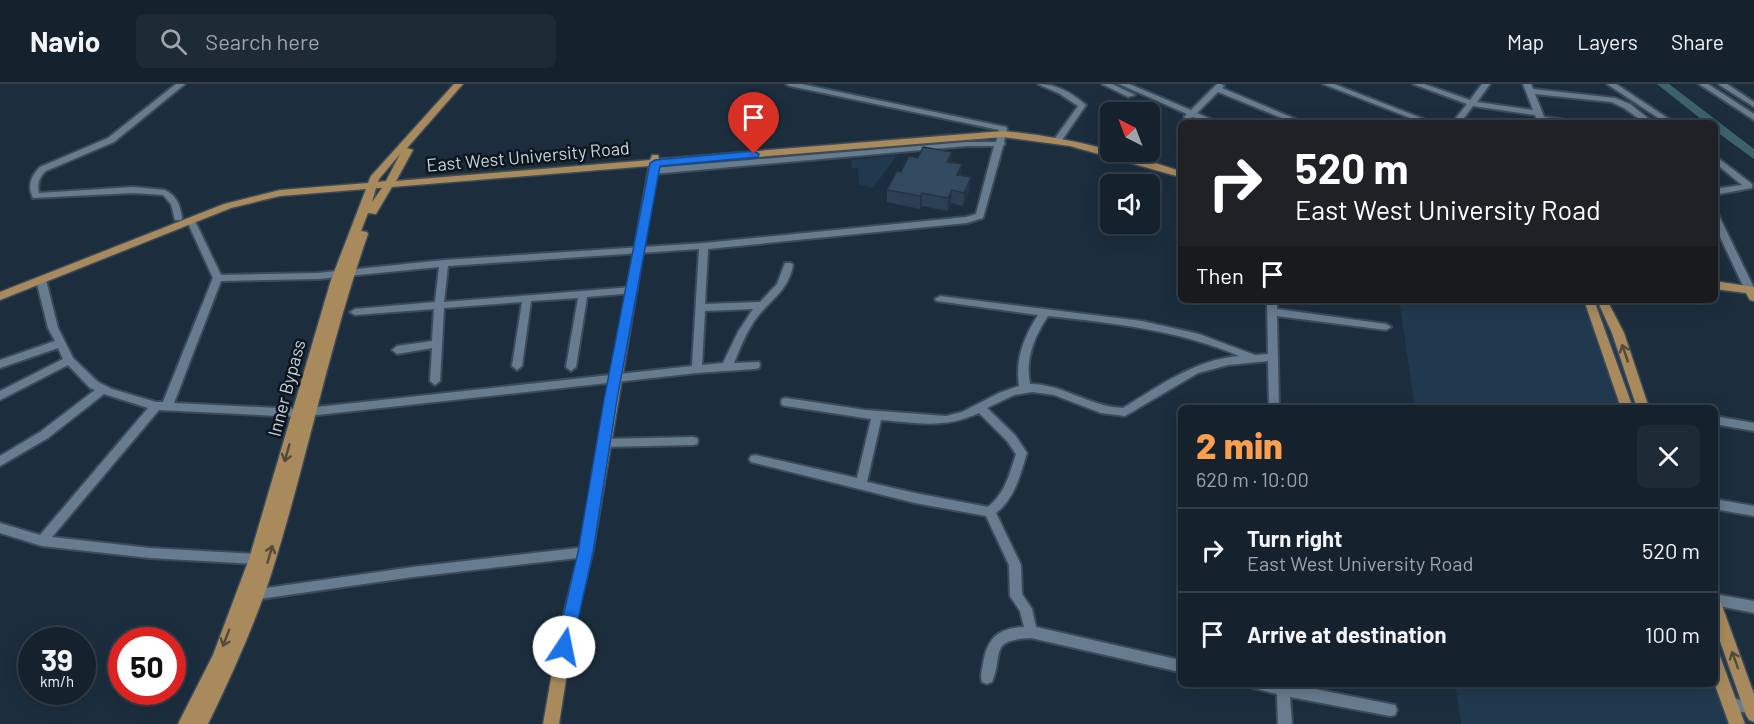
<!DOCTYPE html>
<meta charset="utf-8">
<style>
:root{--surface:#15222e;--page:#1e2a36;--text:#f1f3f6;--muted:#9da4aa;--line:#343f4a;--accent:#fa9f4e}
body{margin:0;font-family:Barlow,sans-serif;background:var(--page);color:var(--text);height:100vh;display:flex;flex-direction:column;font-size:22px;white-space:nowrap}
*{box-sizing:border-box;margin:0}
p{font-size:20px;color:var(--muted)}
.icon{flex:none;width:33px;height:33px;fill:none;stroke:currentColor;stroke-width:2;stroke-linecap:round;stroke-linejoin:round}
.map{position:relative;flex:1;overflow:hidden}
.details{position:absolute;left:1178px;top:321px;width:540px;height:282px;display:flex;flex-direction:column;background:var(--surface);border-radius:9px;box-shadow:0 3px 15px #0003,0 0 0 2px var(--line)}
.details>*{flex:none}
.top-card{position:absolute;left:1178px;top:36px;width:540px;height:183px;border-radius:9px;box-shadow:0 3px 15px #0003,0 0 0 2px var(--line);background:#202124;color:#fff;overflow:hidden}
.needle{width:39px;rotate:318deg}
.fabs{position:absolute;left:1100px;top:18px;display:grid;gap:12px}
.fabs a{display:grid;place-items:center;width:60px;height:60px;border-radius:9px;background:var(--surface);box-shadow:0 3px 15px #0003,0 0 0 2px var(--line);font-size:30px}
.speed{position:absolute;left:18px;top:543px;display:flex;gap:12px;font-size:30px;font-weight:700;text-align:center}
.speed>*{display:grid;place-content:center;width:78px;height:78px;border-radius:50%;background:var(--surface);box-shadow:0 3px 15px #0003,0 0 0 2px var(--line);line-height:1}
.speed small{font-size:15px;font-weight:400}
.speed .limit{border:9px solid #d22;background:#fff;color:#111}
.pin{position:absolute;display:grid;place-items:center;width:51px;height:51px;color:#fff;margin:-62px -26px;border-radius:50% 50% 50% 0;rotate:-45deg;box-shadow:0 0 6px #0007}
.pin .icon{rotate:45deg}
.me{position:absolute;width:66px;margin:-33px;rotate:11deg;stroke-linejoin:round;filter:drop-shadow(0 0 4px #0008)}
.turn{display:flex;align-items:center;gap:21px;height:126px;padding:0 18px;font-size:27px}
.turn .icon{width:78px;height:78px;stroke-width:2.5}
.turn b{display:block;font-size:42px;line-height:51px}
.then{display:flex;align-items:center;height:57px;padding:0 18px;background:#0003;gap:12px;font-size:22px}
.round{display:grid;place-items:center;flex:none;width:63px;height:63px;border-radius:9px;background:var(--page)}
.headline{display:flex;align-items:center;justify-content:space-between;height:102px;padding:0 18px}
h1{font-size:36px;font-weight:800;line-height:45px;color:var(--accent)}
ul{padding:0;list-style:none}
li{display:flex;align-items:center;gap:18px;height:84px;padding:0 18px;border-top:2px solid var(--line)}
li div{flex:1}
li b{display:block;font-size:22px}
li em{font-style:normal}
header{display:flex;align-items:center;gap:36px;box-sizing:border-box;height:84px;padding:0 30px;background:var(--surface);border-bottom:2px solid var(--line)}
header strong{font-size:28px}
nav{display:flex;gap:33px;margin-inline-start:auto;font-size:21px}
.search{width:420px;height:54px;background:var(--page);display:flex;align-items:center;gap:15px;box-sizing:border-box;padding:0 21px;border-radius:9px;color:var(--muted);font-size:22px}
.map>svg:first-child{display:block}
.built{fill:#21394e}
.green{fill:#37422b}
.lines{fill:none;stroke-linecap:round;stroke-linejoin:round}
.river{fill:#3c626b;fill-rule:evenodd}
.minor-casing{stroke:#3c4b59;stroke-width:4}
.major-casing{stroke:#3c4b59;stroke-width:3}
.minor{fill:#677c8f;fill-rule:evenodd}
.major{fill:#a88a5d;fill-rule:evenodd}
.wall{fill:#2c4053}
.shaded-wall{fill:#243443}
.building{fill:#334b60;stroke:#243443;stroke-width:1.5}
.oneway{stroke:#534a3a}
.route{fill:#1a73e8;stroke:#114b97;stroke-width:1.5}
.labels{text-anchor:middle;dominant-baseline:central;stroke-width:5;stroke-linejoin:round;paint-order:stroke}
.street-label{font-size:18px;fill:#cad5e0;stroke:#0d151d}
</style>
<header>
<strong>Navio</strong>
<div class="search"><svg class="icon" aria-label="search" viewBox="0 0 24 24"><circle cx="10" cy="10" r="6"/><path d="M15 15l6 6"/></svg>Search here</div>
<nav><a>Map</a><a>Layers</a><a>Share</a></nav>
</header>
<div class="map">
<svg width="1754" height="640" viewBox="0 0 1754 640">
<rect width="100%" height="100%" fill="#1c2e3e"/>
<!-- built -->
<path class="built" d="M897,71L873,104L859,100L858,84H852L851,76Z
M1399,216H1607L1649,324H1415Z
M1715,504L1754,613V640H1461L1455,600H1714Z"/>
<!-- green -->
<path class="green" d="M951,49L956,50L748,67L754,66Z
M640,75H647L402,96L406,94Z"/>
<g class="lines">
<!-- river -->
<path class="river" d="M1657,0H1669L1754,65V75L1714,46V39H1706Z"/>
<!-- minor casing -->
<g class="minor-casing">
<path id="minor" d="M176,0H185L114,58L46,87C39,93 37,100 39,109L133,103L165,106C177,112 180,121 182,134L181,136H175L171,120L163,111L133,109L33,114C27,102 31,92 40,83L108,54Z
M786,0H801L1006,43L1007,45L1004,58L1005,60L1003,62L983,134L967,139L708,165L705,220L760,218L777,200L785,179H791L793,181C788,208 770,215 755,236C746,249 740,264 734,279L759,278L760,281L759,284L755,285L697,289L299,333L159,326L52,453L150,464L256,470L260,471L262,475L260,479L256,480L150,474L42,462L0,449V439L40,451L148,324L104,310L48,354L0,382V372L40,348L95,306L90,304L68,281L0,316V307L63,275L58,264L0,284V276L55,257L48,244L36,196L41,193L46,196L58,244L73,274L98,298L112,305L156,318H163L213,194L187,137L188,135H194L195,137L221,191L318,189L444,176L704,159L966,133L976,130L994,62H967L653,90L649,87L653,84L967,58H996L999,46L790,2ZM699,165L692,282L299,325L174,319L221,197L318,195L439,183L435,218L355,225L350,228L355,231L434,225L432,257L397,262L392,266L397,270L432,264L430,297L435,301L440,297L444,224L522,218L512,282L517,286L522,282L531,217L578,214L566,283L571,287L576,283L587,213L632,209L637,206L632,203L444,218L448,182ZM753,225L738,248L723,279L702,281L705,227Z
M1038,0C1057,0 1072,9 1086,21L1060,59H1054L1053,57L1078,22L1060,10Z
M1102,0H1112L1135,11L1128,13Z
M1119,0H1129L1191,26L1217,0H1221L1224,2L1222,4L1305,39H1294L1218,8L1197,29L1219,39H1208L1193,33L1188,35L1184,33L1187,30Z
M1323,0H1334L1434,39H1423Z
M1413,0H1424L1470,16L1482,0H1490L1477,18L1533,26L1523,0H1531L1533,5L1615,14L1630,20L1654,39H1645L1624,24L1611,18L1535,10L1544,33L1573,37L1577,39H1538L1535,31L1473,22L1460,39H1452L1467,20Z
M1607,0H1616L1675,39H1666Z
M1699,0H1708L1754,30V36Z
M1718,0H1727L1754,18V23Z
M1714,71L1752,100V104L1714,111V105L1742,101L1714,78Z
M1714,127L1718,130L1754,204L1753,208H1747L1745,206L1714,140Z
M940,212L1142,237L1199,250L1255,271L1268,270L1267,216H1277V225L1386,240L1391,243L1386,246L1277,232L1279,324H1269L1268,277L1228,281L1198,289L1125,332L1101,329L1054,311L1032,308L1014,311L987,324L1015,351L1027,369C1020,391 1015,414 996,429L1021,481L1022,510L1032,525L1036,543L1180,576V588L1031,554C988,556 1004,569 992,598L987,600L982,598C980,592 982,586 983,580C987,555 997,544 1024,543L1020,527L1010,512L1009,481L986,432L915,419L751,378L749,375L751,372L755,371L857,394L871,335L786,322L782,321L781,318L782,315L786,314L866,326L946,332L962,328L999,309L1019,302C1015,275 1024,253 1038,231L937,217L935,215ZM1048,232C1113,239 1178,246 1239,272C1194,276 1161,301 1123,324C1090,323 1063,300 1030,300C1025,275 1034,253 1048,232ZM979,329L1007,357L1016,370C1009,391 1006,408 988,423L915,409L867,398L881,336C918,339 944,345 979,329Z
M1714,332L1754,339V347L1714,340Z
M693,353L697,354L698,357L697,360L693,361L603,363L599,362L598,359L599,356L603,355Z
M1714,415L1754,422V432L1714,425Z
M586,463L590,464L592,468L590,472L586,473L413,493L253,516L249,515L247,511L249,507L253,506L413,483Z
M1714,510L1754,517V529L1714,521Z
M1251,600H1290L1395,621L1397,626L1395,631L1390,632L1290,613L1292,640H1278L1277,610L1253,604Z
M1730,614L1754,618V630L1725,625L1723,620L1725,615Z"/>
</g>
<!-- major casing -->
<g class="major-casing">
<path id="major" d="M454,0H463L407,64L413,66L396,97L650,76L652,71H658L659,75L1003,47C1065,52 1122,68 1180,87V93L1070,62L1003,53L658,81L593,468L574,544L559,640H543L560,544L579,468L649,82L392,103L376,130L368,129L361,147L367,148L368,150C328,264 306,382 269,497C252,546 231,593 208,640H178L213,571L249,475L331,196L366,105L280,112L231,124L0,216V208L224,120L280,106L368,99L371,92ZM400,70L386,97L378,98L379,95ZM376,104H382L372,118Z
M1714,197L1754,203V217L1750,216L1746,209L1714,205Z
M1584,216H1594L1633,324H1621Z
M1597,216H1607L1624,249L1649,324H1637L1612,249Z
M1714,513L1719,515L1721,519L1754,610V638L1749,636L1746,631L1714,540Z
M1714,568L1719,570L1721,575L1745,640H1729L1714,598Z"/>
</g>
<!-- minor -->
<use href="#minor" class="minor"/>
<!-- major -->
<use href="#major" class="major"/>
</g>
<!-- wall -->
<path class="wall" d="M952,68L951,78L961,91L970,106L963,122L951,119L947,127L922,122L920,125L887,118V106L901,88Z"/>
<!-- shaded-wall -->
<path class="shaded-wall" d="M952,68L951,81L947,78Z
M962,80L961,93L957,91Z
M971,93L970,106L963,122L964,109Z
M952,106L951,119L947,127L948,114Z
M922,109V122L920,125V112Z"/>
<!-- building -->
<path class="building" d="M923,63L952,68L947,78L962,80L957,91L971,93L964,109L952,106L948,114L922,109L920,112L887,106L897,87L901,88L909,72L918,74Z"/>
<!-- one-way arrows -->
<defs><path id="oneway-shaft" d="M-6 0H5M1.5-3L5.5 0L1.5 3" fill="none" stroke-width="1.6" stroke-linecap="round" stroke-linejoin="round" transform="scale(1.5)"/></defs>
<g class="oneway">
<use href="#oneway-shaft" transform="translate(1625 269) rotate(-109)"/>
<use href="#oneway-shaft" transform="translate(287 369) rotate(106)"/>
<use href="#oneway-shaft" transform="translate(270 470) rotate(-74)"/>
<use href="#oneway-shaft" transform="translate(226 554) rotate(111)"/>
<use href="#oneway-shaft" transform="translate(1735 576) rotate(-110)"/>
</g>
<!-- route -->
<path class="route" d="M754,67L759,70L758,73L660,82L617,316L593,468L572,563L570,569L564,571L558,569L556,563L578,468L604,316L650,79L655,76Z"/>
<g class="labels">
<!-- street labels -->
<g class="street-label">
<text transform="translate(528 72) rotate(-5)">East West University Road</text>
<text transform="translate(286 304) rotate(-75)">Inner Bypass</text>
</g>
</g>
</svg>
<div class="fabs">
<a><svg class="needle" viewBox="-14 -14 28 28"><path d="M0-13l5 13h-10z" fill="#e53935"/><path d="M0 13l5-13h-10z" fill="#9da4aa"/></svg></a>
<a><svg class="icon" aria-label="sound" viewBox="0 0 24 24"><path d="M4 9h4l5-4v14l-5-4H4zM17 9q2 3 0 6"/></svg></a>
</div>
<div class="speed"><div>39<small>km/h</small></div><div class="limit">50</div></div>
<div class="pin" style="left:754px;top:70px;background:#d93025"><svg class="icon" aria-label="arrive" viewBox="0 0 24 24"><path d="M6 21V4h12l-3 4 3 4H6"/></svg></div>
<svg class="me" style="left:564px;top:563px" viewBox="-20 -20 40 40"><circle r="19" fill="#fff"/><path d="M0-13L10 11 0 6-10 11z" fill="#1a73e8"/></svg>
<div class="top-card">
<div class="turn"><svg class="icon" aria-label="right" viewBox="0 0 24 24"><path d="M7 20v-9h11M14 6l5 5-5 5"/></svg><div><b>520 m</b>East West University Road</div></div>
<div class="then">Then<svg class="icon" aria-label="arrive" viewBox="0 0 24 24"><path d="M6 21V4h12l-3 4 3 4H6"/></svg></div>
</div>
<section class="details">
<div class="headline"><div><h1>2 min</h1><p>620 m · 10:00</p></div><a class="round"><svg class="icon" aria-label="close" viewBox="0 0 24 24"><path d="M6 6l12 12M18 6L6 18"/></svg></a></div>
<ul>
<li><svg class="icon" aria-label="right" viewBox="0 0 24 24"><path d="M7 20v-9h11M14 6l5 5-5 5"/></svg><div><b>Turn right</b><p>East West University Road</p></div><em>520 m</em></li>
<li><svg class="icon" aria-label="arrive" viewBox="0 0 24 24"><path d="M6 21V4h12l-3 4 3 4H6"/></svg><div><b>Arrive at destination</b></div><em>100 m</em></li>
</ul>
</section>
</div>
